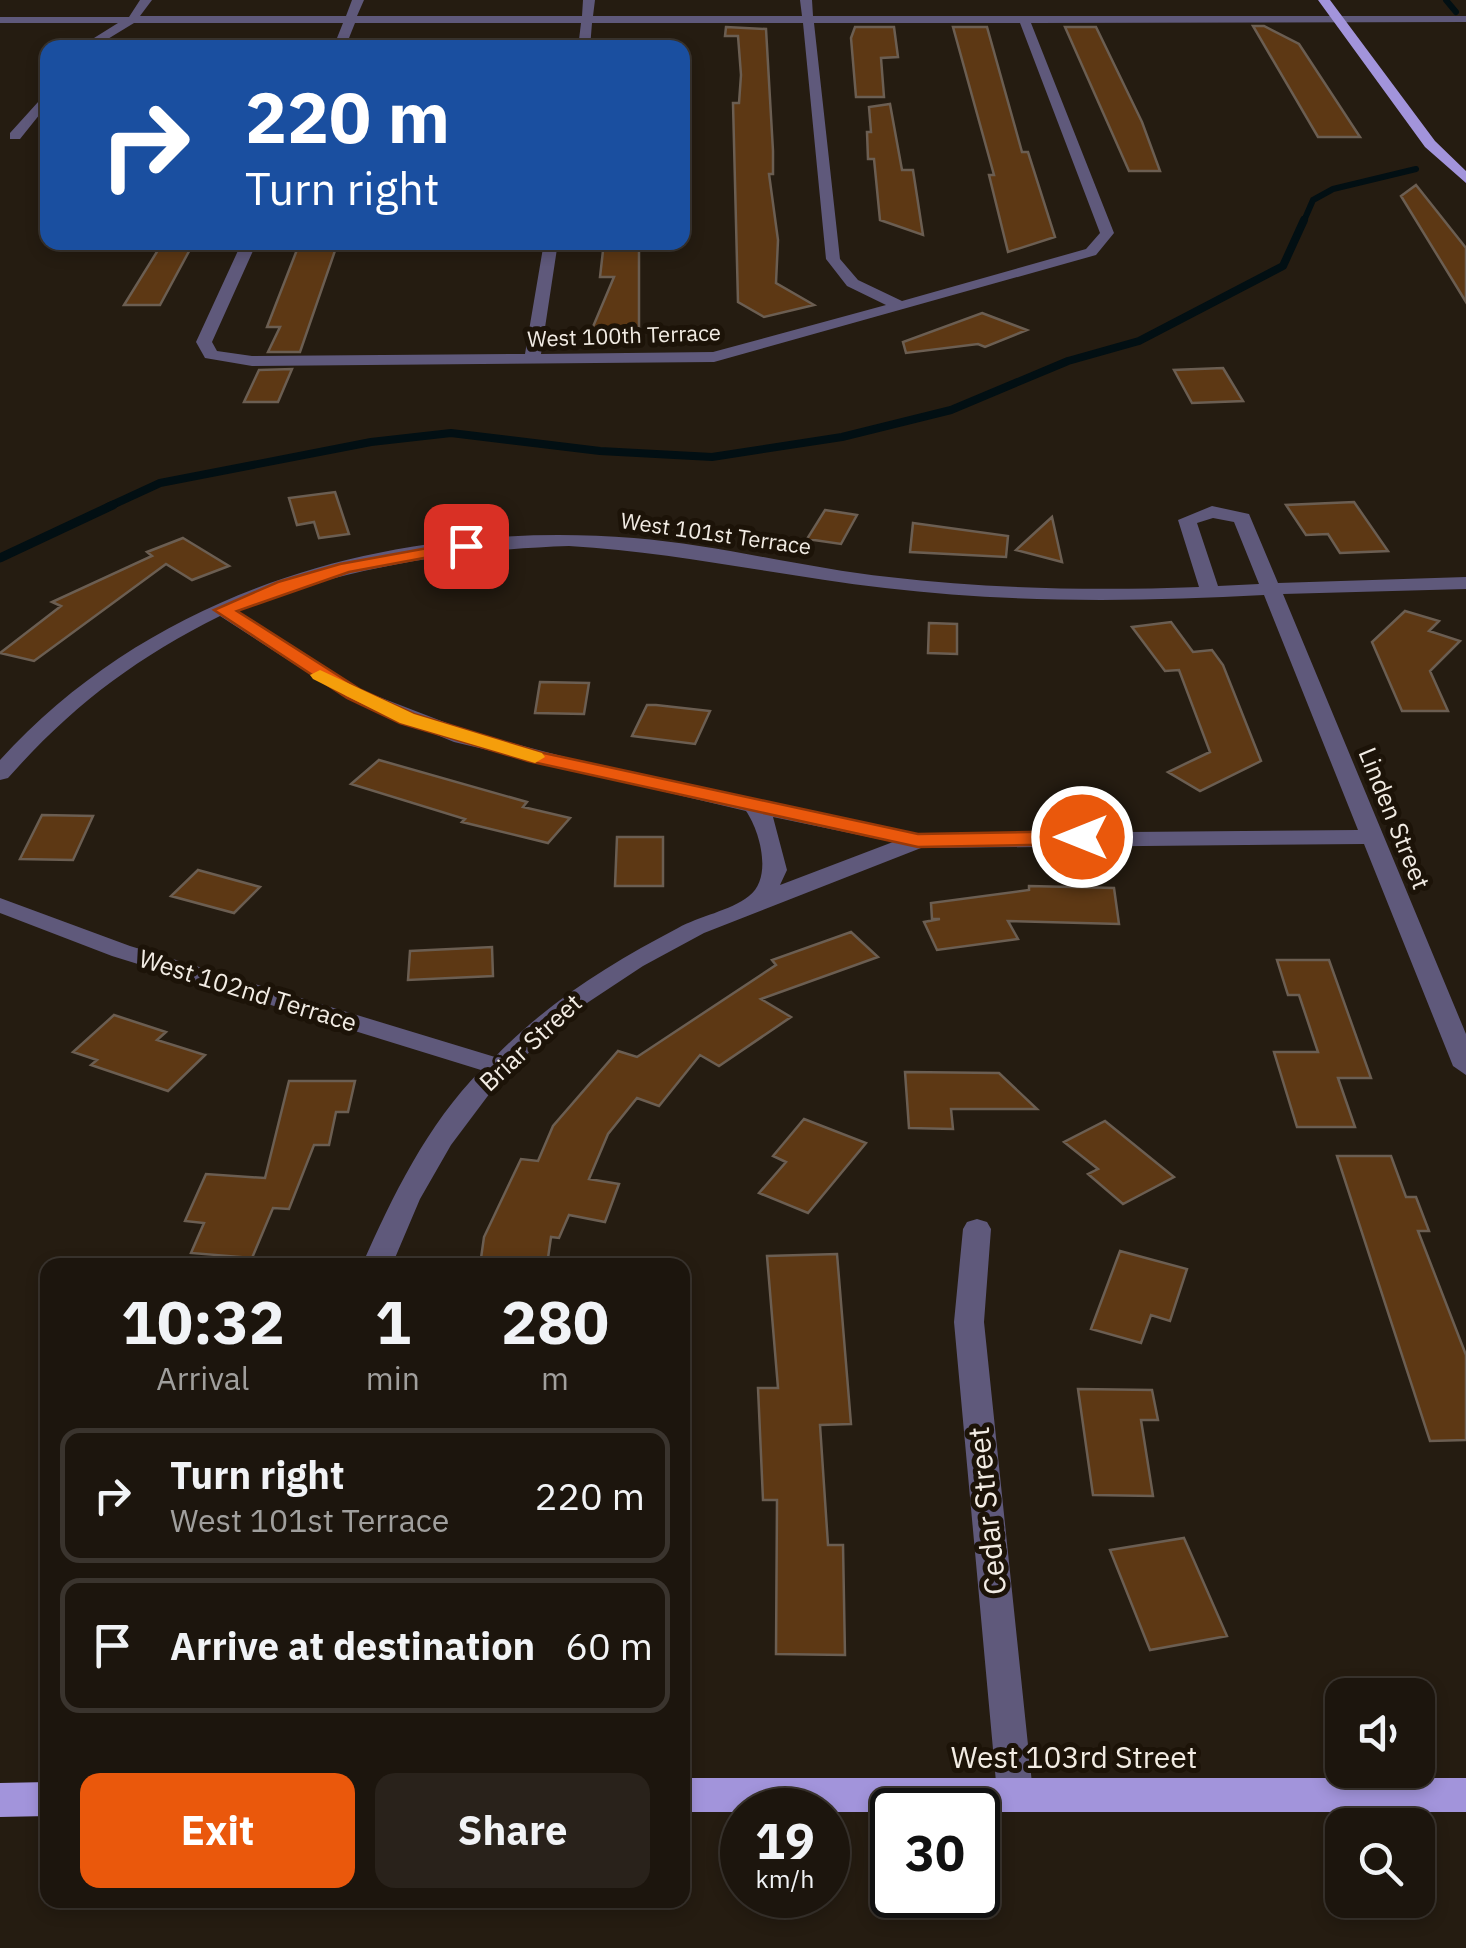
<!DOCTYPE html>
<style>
:root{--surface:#1c150d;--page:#29221b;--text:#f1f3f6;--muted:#a09f9d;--line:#3a342e;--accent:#ea580c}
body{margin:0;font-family:"IBM Plex Sans",sans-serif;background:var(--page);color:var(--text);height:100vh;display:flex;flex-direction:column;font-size:38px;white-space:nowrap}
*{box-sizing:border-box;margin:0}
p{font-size:32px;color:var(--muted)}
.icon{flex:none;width:55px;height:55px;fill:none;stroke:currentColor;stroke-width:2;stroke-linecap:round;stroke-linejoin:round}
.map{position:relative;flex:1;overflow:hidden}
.details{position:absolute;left:40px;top:1258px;width:650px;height:650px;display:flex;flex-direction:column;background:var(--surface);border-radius:20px;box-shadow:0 5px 15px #0003,0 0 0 2px var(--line)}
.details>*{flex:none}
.guide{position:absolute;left:40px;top:40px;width:650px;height:210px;border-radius:20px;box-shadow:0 5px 15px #0003,0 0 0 2px var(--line);background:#1a4fa0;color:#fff;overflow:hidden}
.controls{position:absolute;left:1325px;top:1678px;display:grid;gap:20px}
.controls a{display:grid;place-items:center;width:110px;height:110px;border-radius:20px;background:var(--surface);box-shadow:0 5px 15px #0003,0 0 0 2px var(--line);font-size:50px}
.speed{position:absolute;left:720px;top:1788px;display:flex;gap:20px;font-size:50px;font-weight:700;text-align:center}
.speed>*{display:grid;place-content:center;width:130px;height:130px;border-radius:50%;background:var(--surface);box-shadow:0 5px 15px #0003,0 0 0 2px var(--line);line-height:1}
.speed small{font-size:25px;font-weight:400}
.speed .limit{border:5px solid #111;border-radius:15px;background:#fff;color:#111}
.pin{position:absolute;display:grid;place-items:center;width:85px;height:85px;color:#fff;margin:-42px;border-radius:20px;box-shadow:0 5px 15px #0006}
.me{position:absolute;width:110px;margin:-55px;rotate:270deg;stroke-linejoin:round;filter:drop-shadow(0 0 8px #0008)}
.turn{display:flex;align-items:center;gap:35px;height:210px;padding:0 40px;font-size:45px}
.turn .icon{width:130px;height:130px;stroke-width:2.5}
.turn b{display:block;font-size:70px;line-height:85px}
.eta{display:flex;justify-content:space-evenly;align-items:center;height:170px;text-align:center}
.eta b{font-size:60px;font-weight:700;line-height:70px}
.action{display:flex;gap:20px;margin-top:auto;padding:20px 40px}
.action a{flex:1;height:115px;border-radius:20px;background:var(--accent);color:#fff;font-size:40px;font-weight:700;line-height:115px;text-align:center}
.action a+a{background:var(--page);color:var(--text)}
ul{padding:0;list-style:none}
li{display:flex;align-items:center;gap:30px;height:135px;margin:0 20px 15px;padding:0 20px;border:5px solid var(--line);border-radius:20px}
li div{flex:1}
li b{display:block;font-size:38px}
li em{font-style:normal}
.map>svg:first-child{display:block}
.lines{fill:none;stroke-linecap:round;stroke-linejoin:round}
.stream-far2{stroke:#020f13;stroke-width:6}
.stream-far1{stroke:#020f13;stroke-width:8}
.stream{stroke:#020f13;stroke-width:9}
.building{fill:#5d3814;stroke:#6b5e52;stroke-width:2.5}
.minor{fill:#5f597b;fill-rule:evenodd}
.major{fill:#a294db;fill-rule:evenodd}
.route{fill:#ea580c;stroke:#983908;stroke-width:2.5}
.slow{fill:#f59e0b}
.labels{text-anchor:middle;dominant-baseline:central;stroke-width:10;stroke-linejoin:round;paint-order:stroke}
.far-street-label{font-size:22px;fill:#f2ece4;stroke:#1c1308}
.street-label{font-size:25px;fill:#f2ece4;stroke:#1c1308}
.near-street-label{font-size:30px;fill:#f2ece4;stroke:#1c1308}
</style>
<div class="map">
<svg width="1466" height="1948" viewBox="0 0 1466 1948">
<rect width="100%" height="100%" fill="#251c11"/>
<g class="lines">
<!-- stream-far2 -->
<path class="stream-far2" d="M1446,0L1456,12
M1303,223L1313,200L1333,189L1416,169"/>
<!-- stream-far1 -->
<path class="stream-far1" d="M108,507L160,483L371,442L451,433L600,451L712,457L842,437L951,410L1068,361L1139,341L1283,266L1304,220"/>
<!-- stream -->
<path class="stream" d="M0,558L113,505"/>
</g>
<!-- building -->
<path class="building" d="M1253,26H1264L1299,44L1360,137H1318Z
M726,27L766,29L773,151V174H769L778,240L776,283L814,305L764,317L738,302L733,103H739L741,75L738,36H725Z
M855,27H894L898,57L881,58L884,97H856L851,38Z
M953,27H987L1022,152H1028L1055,237L1008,252L989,175H994Z
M1065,27H1096L1142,122L1160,171H1129Z
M890,104L902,170H913L923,235L880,220L874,159H868L867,132H871L869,107Z
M1416,185L1466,248V302L1401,196Z
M163,242H194L160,305H124Z
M300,242H338L300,352H268L280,327H267Z
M604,242H639V331L592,329L614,277H600Z
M982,313L1027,330L985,347L978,344L906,353L903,342Z
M1223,368L1243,401L1192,403L1174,370Z
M292,369L278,402H244L259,370Z
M335,492L349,534L319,538L314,522L297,525L289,498Z
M1354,502L1388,551L1340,553L1328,534L1306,535L1286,505Z
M825,510L857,515L841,544L807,539Z
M1052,517L1062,562L1016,550Z
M913,523L1008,536L1006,557L910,552Z
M183,538L229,566L192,580L166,564L34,661L0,653L61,606L52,602L152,556L147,552Z
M1405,611L1439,621L1429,631L1460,641L1430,671L1448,711H1402L1372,642Z
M1171,622L1193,652L1212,650L1223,665L1261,761L1200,791L1168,772L1210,752L1179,670L1165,671L1132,627Z
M929,623L957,624V654L928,653Z
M540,682L589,683L584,714L535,713Z
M647,705H656L710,711L695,744L632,736Z
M379,760L527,802L523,807L570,818L548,843L462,822L465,819L351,784Z
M42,815L93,816L73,860L20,859Z
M617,837H663V886H615Z
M198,870L260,887L234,913L171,896Z
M1029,886L1114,888L1119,924L1008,921L1018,939L937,950L924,922L940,919H932L931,903L1029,890Z
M851,932L878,957L761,999L791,1017L719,1066L700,1055L659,1106L637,1098L608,1134L589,1179L619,1184L605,1222L569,1215L559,1238L551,1237L547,1265H480L484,1237L521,1159L538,1161L553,1126L618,1051L637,1057L776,965L772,960Z
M492,947L493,976L408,980L410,951Z
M1277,960H1329L1371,1078H1338L1355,1127H1297L1274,1052H1318L1299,995H1288Z
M114,1015L166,1032L157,1040L205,1055L168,1091L91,1065L97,1060L73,1052Z
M905,1072L999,1073L1037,1109H951L953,1129L909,1128Z
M289,1081H355L348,1112H336L329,1145H314L289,1209L273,1208L252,1258L191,1253L204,1223L185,1221L206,1174L265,1178Z
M804,1119L866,1143L808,1213L759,1193L786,1162L773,1156Z
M1105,1121L1174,1177L1123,1204L1088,1174L1098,1169L1064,1142Z
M1337,1156H1391L1406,1197H1416L1429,1231H1418L1466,1355V1440L1430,1441Z
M1120,1251L1187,1269L1170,1321L1151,1315L1141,1343L1091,1329Z
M837,1254L851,1424L820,1425L828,1545H843L845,1655L776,1654L777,1500H763L758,1388H778L767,1256Z
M1078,1389L1152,1390L1158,1420H1141L1153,1496L1093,1495Z
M1184,1538L1227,1636L1150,1650L1110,1550Z"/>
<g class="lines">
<!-- minor -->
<path class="minor" d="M140,0H152L140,16H346L352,0H364L357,16H582L583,0H595L593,16H802L800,0H812L813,16H1466V22L1031,23L1114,233L1096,255L714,362L252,366L205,358L196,342L242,242H257L212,342L217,351L252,356L525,354L544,242H558L541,354L713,352L886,305L847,286L826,259L803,23H592L590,48H578L581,23H355L345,48H333L343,23H134L93,48H78L118,23H0V17H129ZM814,23H1020L1100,233L1086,249L902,301L858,280L840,259Z
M48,91V104L20,139H10V133Z
M1212,506L1249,514L1278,583L1466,577V589L1283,594L1466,1034V1075L1453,1066L1364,844L921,848L704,933L643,966L587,1003L536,1045L490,1093L451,1145L420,1199L392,1265H362C393,1195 427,1125 481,1070L112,956L0,913V898L130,946L495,1057C548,1002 611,963 678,928C699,916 730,911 749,896C773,878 760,831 746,811L454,742L347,698L220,616C134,659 72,706 8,778L0,780V760C160,584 402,520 634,538C720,545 804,568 889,577C992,589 1095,591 1199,587L1178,520ZM1213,518L1234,522L1259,584L1218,586L1197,523ZM569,546C676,552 779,576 885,588C1011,603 1137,602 1264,595L1358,830L918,834L607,768L470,732L361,690L236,610C345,568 453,550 569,546ZM773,817L893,842L780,885L787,870Z
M977,1219L987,1222L991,1229L984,1322L1033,1793L1028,1805L1015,1810L1002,1805L997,1793L954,1322L963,1229L967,1222Z"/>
<!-- major -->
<path class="major" d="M1318,0H1330L1435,141L1466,171V183L1425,147Z
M682,1778H1466V1812H682Z
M48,1782V1816L0,1817V1783Z"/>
</g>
<!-- route -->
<path class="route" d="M466,541L475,546L472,549L349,572L237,611L361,690L414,714L539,752L918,834L1082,831L1092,837L1082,844L918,847L528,761L400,723L347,698L214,610L278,582L340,564Z"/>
<!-- slow -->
<path class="slow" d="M320,670L414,714L542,753L545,757L535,763L400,723L313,679L310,675Z"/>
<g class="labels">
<!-- far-street labels -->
<g class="far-street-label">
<text transform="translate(624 335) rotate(-2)">West 100th Terrace</text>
<text transform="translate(716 533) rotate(8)">West 101st Terrace</text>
</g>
<!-- street labels -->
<g class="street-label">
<text transform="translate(1395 818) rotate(68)">Linden Street</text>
<text transform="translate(248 990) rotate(17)">West 102nd Terrace</text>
<text transform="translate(530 1042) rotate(-43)">Briar Street</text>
</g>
<!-- near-street labels -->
<g class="near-street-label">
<text transform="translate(986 1511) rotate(-96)">Cedar Street</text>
<text x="1074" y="1756">West 103rd Street</text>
</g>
</g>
</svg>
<div class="controls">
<a><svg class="icon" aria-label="sound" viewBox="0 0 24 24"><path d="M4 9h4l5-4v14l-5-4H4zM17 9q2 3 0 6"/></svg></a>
<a><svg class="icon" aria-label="search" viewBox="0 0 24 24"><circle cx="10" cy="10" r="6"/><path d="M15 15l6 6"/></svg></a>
</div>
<div class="speed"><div>19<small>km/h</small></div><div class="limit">30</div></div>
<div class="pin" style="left:466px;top:546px;background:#d93025"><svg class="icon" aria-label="arrive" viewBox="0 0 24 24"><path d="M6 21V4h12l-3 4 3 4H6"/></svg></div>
<svg class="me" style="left:1082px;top:837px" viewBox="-20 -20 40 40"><circle r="17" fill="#ea580c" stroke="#fff" stroke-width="3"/><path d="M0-11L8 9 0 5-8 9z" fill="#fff"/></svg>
<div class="guide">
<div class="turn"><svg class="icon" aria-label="right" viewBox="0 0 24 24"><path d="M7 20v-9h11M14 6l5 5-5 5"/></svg><div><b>220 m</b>Turn right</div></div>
</div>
<section class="details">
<div class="eta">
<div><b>10:32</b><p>Arrival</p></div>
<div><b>1</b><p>min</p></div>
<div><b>280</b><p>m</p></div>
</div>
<ul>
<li><svg class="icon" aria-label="right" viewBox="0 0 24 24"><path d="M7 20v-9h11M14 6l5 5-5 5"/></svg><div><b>Turn right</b><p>West 101st Terrace</p></div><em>220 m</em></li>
<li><svg class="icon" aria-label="arrive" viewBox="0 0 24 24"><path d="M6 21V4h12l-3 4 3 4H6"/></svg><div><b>Arrive at destination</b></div><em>60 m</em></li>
</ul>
<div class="action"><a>Exit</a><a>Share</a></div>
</section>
</div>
